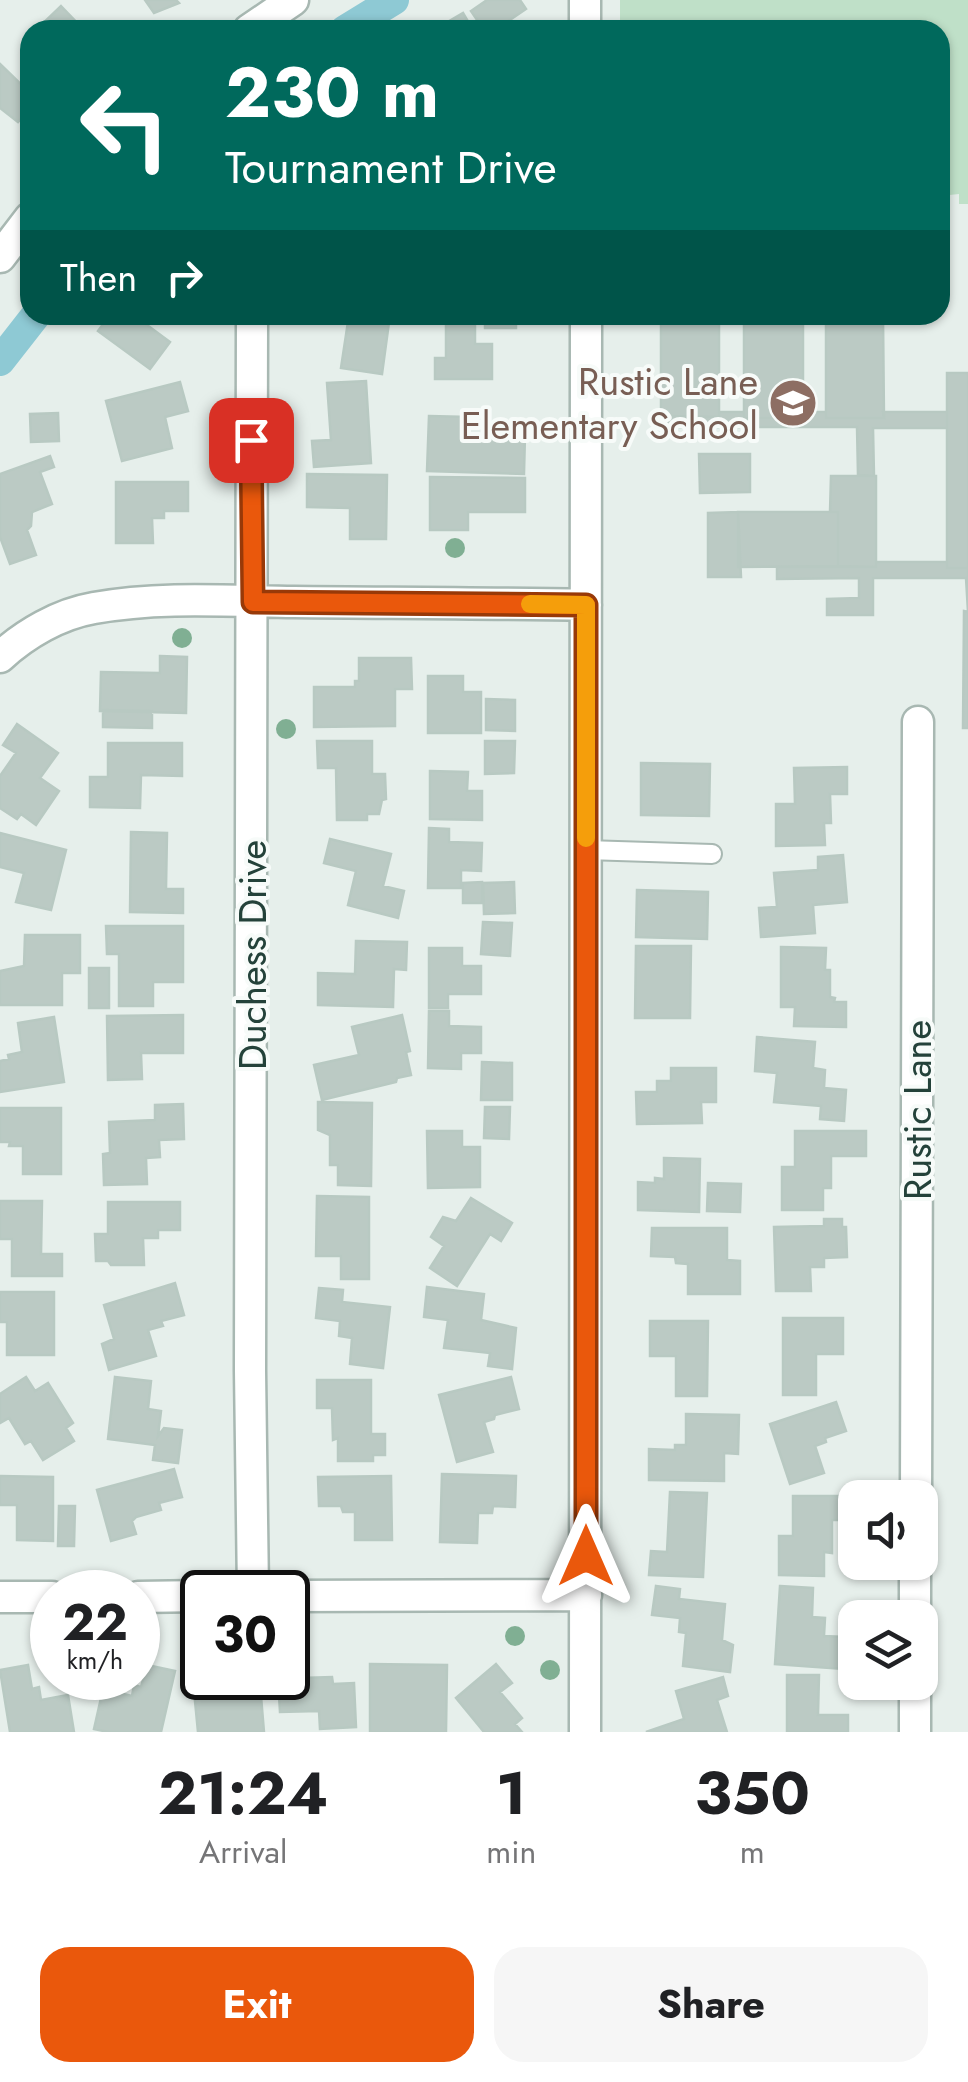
<!DOCTYPE html>
<style>
:root{--surface:#fff;--page:#f6f6f6;--text:#202124;--muted:#757577;--accent:#ea580c}
body{margin:0;font-family:Jost,sans-serif;background:var(--page);color:var(--text);height:100vh;display:flex;flex-direction:column;font-size:38px;white-space:nowrap}
*{box-sizing:border-box;margin:0}
p{font-size:32px;color:var(--muted)}
.icon{flex:none;width:55px;height:55px;fill:none;stroke:currentColor;stroke-width:2;stroke-linecap:round;stroke-linejoin:round}
.map{position:relative;height:1732px;overflow:hidden}
.sheet{display:flex;flex-direction:column;background:var(--surface);flex:1}
.sheet>*{flex:none}
.guide{position:absolute;left:20px;top:20px;width:930px;height:305px;border-radius:30px;box-shadow:0 2px 8px #0004;background:#00695c;color:#fff;overflow:hidden}
.controls{position:absolute;left:838px;top:1480px;display:grid;gap:20px}
.controls a{display:grid;place-items:center;width:100px;height:100px;border-radius:20px;background:var(--surface);box-shadow:0 2px 8px #0004;font-size:50px}
.speed{position:absolute;left:30px;top:1570px;display:flex;gap:20px;font-size:50px;font-weight:700;text-align:center}
.speed>*{display:grid;place-content:center;width:130px;height:130px;border-radius:50%;background:var(--surface);box-shadow:0 2px 8px #0004;line-height:1}
.speed small{font-size:25px;font-weight:400}
.speed .limit{border:5px solid #111;border-radius:15px;background:#fff;color:#111}
.pin{position:absolute;display:grid;place-items:center;width:85px;height:85px;color:#fff;margin:-42px;border-radius:20px;box-shadow:0 5px 15px #0006}
.me{position:absolute;width:110px;margin:-55px;rotate:0deg;stroke-linejoin:round;filter:drop-shadow(0 0 8px #0008)}
.turn{display:flex;align-items:center;gap:35px;height:210px;padding:0 40px;font-size:45px}
.turn .icon{width:130px;height:130px;stroke-width:2.5}
.turn b{display:block;font-size:70px;line-height:85px}
.then{display:flex;align-items:center;height:95px;padding:0 40px;background:#0003;gap:20px;font-size:38px}
.eta{display:flex;justify-content:space-evenly;align-items:center;height:170px;text-align:center}
.eta b{font-size:60px;font-weight:700;line-height:70px}
.button{display:flex;gap:20px;margin-top:auto;padding:20px 40px}
.button a{flex:1;height:115px;border-radius:30px;background:var(--accent);color:#fff;font-size:40px;font-weight:700;line-height:115px;text-align:center}
.button a+a{background:var(--page);color:var(--text)}
.map>svg:first-child{display:block}
.green{fill:#bfe0c8}
.lines{fill:none;stroke-linecap:round;stroke-linejoin:round}
.canal{stroke:#8ec9d4;stroke-width:30}
.building{fill:#bbcac4;stroke:#b8c9c2;stroke-width:2.5}
.service-casing{stroke:#a8b8b2;stroke-width:22}
.minor-casing{stroke:#a8b8b2;stroke-width:35}
.service{stroke:#fff;stroke-width:18}
.minor{stroke:#fff;stroke-width:30}
.tree{fill:#80af93}
.route-casing{stroke:#983908;stroke-width:25}
.route{stroke:#ea580c;stroke-width:18}
.slow{stroke:#f59e0b;stroke-width:18}
.labels{text-anchor:middle;dominant-baseline:central;stroke-width:8;stroke-linejoin:round;paint-order:stroke}
.education-label{font-size:38px;fill:#785e54;stroke:#f7fbf9;text-anchor:end}
.street-label{font-size:38px;fill:#24423a;stroke:#f7fbf9}
</style>
<div class="map">
<svg width="968" height="1732" viewBox="0 0 968 1732">
<rect width="100%" height="100%" fill="#e6efeb"/>
<!-- green -->
<path class="green" d="M620,0H968V204H959V194L940,196V30H620Z"/>
<g class="lines">
<!-- canal -->
<path class="canal" d="M345,30L394,0
M0,361L36,315"/>
</g>
<!-- building -->
<path class="building" d="M145,0H176L179,3L154,13Z
M487,0H520L526,9L495,30H484L471,11Z
M61,6L84,30H36Z
M463,13L473,30H434Z
M0,64L30,93V109L18,122L0,108Z
M110,315H154L147,325L170,342L150,369L98,331Z
M349,315H390L382,374L341,368Z
M446,315H475V344H492V379H435V358H446Z
M485,315H516V328H485Z
M661,315H719V417L661,416Z
M744,315H803V418H744Z
M826,315H883L884,418H826Z
M947,373H968V568H947Z
M366,381L371,463L314,467L312,441L331,440L327,383Z
M180,382L188,411L165,417L172,448L122,461L106,401Z
M719,412H744V418H803L802,412H826V418H884L883,412H947V428H873L874,476L858,475L857,427H664V416L719,417Z
M58,413L59,441L31,442L30,414Z
M429,416L469,417L468,434L525,435L524,474L427,471Z
M699,454H750V492L700,493Z
M50,456L54,467L40,472L52,504L32,512L31,526L27,530L36,555L10,564L0,537V474Z
M307,474L387,475L386,539H350V508L307,507Z
M831,476H876V567L838,566V512H830Z
M430,477L525,478V512H468V530H430Z
M116,482H188V511H164V518H152L153,543H116Z
M738,512H838V566L738,567Z
M738,512L741,577H708V513Z
M876,562H947V568H968V612L966,578H873V615H827V599L859,598V578L777,579V567H876Z
M964,611L968,612V728H963Z
M160,656L187,657L186,713L100,711L101,672L160,673Z
M359,658H411L412,689H395V726L314,727V687H355V681H359Z
M428,676H463V692H481V733H428Z
M486,699L515,700V731L486,730Z
M103,710L152,711V728L103,727Z
M17,724L58,753L40,778L59,791L36,825L21,814L17,819L0,808V776L16,753L3,745Z
M317,741H372V774H385L386,799L382,800L379,814H367V820H337L336,768H318Z
M485,741H515L514,773L485,774Z
M108,743H182V776L141,775L140,808L90,807V777H108Z
M641,763L710,764L709,816L641,815Z
M847,767V794H830L831,823H824L825,845L776,846V804H795L794,768Z
M430,771L468,772L467,791H482V820L430,819Z
M429,828L449,829V842L482,843L481,871L461,870V888H428Z
M131,832L167,833L166,889H183V913L130,912Z
M0,833L66,850L51,910L16,902L24,873L0,867Z
M330,839L391,854L383,886L404,891L398,918L348,905L356,871L324,863Z
M843,855L847,902L813,905L815,933L761,937L759,908L777,907L774,873L818,870V857Z
M482,882V903H463V883Z
M514,882L515,913L484,914L483,883Z
M637,890L708,892L707,939L636,937Z
M483,922L512,923L510,956L481,954Z
M106,926H183V982H153V1006H119V954H107Z
M25,935H80V973H62V1005H0V971L24,966Z
M356,941L407,942L406,970L394,969L393,1007L318,1005V973L355,974Z
M636,946H691L690,1018H635Z
M781,947L826,948L825,970H830V997L835,998L834,1002H846V1027L794,1026L795,1007H781Z
M429,948H462V966H481V994H448V1008H429Z
M89,968H109V1008H89Z
M429,1011H449V1026L481,1027V1053H461V1069L428,1068Z
M183,1015V1053H141L142,1079L108,1080L107,1016Z
M402,1015L410,1051L406,1052L411,1075L397,1078L396,1082L322,1100L314,1065L359,1055L352,1027Z
M54,1017L64,1082L0,1092V1061L9,1059L8,1055L22,1052L18,1023Z
M757,1037L815,1042L813,1068L825,1070L824,1088L846,1090L844,1121L820,1119L821,1106L774,1102L777,1073L755,1071Z
M482,1062L512,1063V1100H481Z
M671,1068H716V1102H701L702,1123L637,1124L636,1092H657V1081H671Z
M318,1102L372,1103L371,1186L338,1185V1165H330V1135L318,1130Z
M183,1104L184,1139L159,1140L160,1157L146,1158L147,1184L104,1185L103,1154L110,1153L109,1122L155,1120V1105Z
M485,1107H510L509,1139L484,1138Z
M0,1108H61V1174H23V1146H9L10,1142H0Z
M427,1131H462V1147H480V1187L428,1188Z
M795,1131H866V1156H831V1188H823V1210H782V1167H795Z
M664,1158L700,1159L699,1212L638,1210V1182L655,1183V1178L664,1179Z
M708,1183L741,1184L740,1212L707,1211Z
M317,1196L369,1197V1279H341V1256H316Z
M471,1198L512,1223L501,1241L490,1234L457,1286L430,1268L444,1246L431,1237L443,1217L456,1221Z
M0,1201H42L41,1254H62V1276H12V1239H0Z
M108,1202H180V1230H158V1238H143L144,1265H111L108,1261H96L95,1234H108Z
M824,1219H842V1227H846L847,1257L824,1258V1267H810L811,1291H776L774,1227L824,1226Z
M652,1228H727V1260L740,1261V1294H688V1264L676,1263L675,1257L651,1256Z
M175,1283L184,1315L161,1321L163,1326L148,1330L156,1356L109,1370L102,1344L114,1339L104,1305Z
M427,1287L484,1294L481,1320L516,1328L512,1369L488,1366L490,1353L444,1348L448,1320L424,1317Z
M319,1288L343,1290L342,1302L390,1307L383,1368L350,1364L352,1338L339,1336L340,1321L316,1318Z
M0,1292H54V1355H7V1322H0Z
M783,1318H843V1354H816V1395H783Z
M650,1321H708L707,1396H676V1356H650Z
M26,1377L35,1391L48,1383L73,1423L66,1428L74,1441L43,1460L31,1441L25,1444L9,1418L0,1423V1394Z
M115,1377L151,1381L148,1409L161,1411L158,1436L164,1428L182,1430L178,1463L153,1460L155,1445L108,1439Z
M511,1377L519,1409L495,1415L494,1419L484,1422L493,1452L457,1462L439,1395Z
M317,1380H371V1434H385V1455H373V1461H338V1438L333,1440L332,1408H317Z
M836,1402L846,1431L825,1438L826,1442L815,1446L824,1473L790,1484L770,1424Z
M686,1414L739,1415L738,1454L724,1453V1481L649,1480V1449L675,1450V1445H686Z
M174,1469L182,1497L159,1503L161,1510L136,1517L132,1521L136,1534L111,1541L97,1490Z
M442,1474L516,1476L515,1507L493,1506L492,1513H478L477,1543L440,1542Z
M0,1476L53,1477V1541L17,1540V1505H0Z
M391,1476L392,1540H355V1512H343L341,1506H319L318,1477Z
M670,1492L707,1493L703,1577L649,1575L651,1551L667,1552Z
M793,1496H846V1520H832V1553L824,1552V1576L779,1575V1536H793Z
M59,1506H75L74,1546H58Z
M656,1586L680,1589L679,1599L725,1604L722,1640L733,1645L730,1672L683,1666L686,1633L679,1632L680,1618L652,1615Z
M780,1586L813,1588L812,1617L825,1618L824,1636L845,1637L843,1669L775,1664Z
M288,1664H300V1678L332,1677L333,1684L354,1683L356,1727L320,1729L319,1711L280,1712L278,1678H288Z
M370,1664L447,1665L446,1732H370Z
M496,1664L512,1683L500,1692L522,1718L515,1724L522,1732H484L456,1698Z
M28,1665L32,1689L39,1687L41,1700L68,1695L74,1732H10L0,1670Z
M147,1665L175,1671L161,1732H108L94,1729L103,1689L132,1696L134,1685L141,1687Z
M202,1668V1678H211L212,1689L236,1687L237,1698L261,1696L264,1732H198L194,1691L185,1692L183,1670Z
M787,1675H819L818,1715H848V1732H787Z
M723,1677L728,1696L717,1700L727,1732H646L684,1719L676,1691Z"/>
<g class="lines">
<!-- service casing -->
<g class="service-casing">
<path id="service" d="M586,850L712,854"/>
</g>
<!-- minor casing -->
<g class="minor-casing">
<path id="minor" d="M585,0V30
M249,30L293,0
M0,257L30,218
M252,317L250,1371L253,1592
M0,657C25,634 59,614 94,608C159,596 228,601 294,602C391,603 488,603 586,605
M916,1498L918,722
M288,1596L586,1595
M0,1597H52
M138,1597L202,1596
M915,1618V1562
M585,1732L586,315
M915,1732V1682"/>
</g>
<!-- service -->
<use href="#service" class="service"/>
<!-- minor -->
<use href="#minor" class="minor"/>
</g>
<!-- trees -->
<g class="tree">
<circle cx="455" cy="548" r="10"/>
<circle cx="182" cy="638" r="10"/>
<circle cx="286" cy="729" r="10"/>
<circle cx="515" cy="1636" r="10"/>
<circle cx="550" cy="1670" r="10"/>
</g>
<g class="lines">
<!-- route casing -->
<g class="route-casing">
<path id="route" d="M251,440L253,602L586,605V1556"/>
</g>
<!-- route -->
<use href="#route" class="route"/>
<!-- slow -->
<path class="slow" d="M530,604L586,605V838"/>
</g>
<!-- icons -->
<defs>
<g id="school-disc" transform="scale(2.5)"><circle r="9.5" fill="#8d6e63" stroke="#f7fbf9"/><path d="M0-5L7-2L0 1L-7-2ZM-4 1L0 2.5L4 1V4Q0 6-4 4Z" fill="#fff"/></g>
</defs>
<g fill-rule="evenodd">
<use href="#school-disc" x="793" y="403"/>
</g>
<g class="labels">
<!-- education labels -->
<g class="education-label">
<text x="758" y="381">Rustic Lane<tspan x="758" dy="44">Elementary School</tspan></text>
</g>
<!-- street labels -->
<g class="street-label">
<text transform="translate(252 955) rotate(-90)">Duchess Drive</text>
<text transform="translate(917 1110) rotate(-90)">Rustic Lane</text>
</g>
</g>
</svg>
<div class="controls">
<a><svg class="icon" aria-label="sound" viewBox="0 0 24 24"><path d="M4 9h4l5-4v14l-5-4H4zM17 9q2 3 0 6"/></svg></a>
<a><svg class="icon" aria-label="layers" viewBox="0 0 24 24"><path d="M12 4l9 5-9 5-9-5zM3 14l9 5 9-5"/></svg></a>
</div>
<div class="speed"><div>22<small>km/h</small></div><div class="limit">30</div></div>
<div class="pin" style="left:251px;top:440px;background:#d93025"><svg class="icon" aria-label="arrive" viewBox="0 0 24 24"><path d="M6 21V4h12l-3 4 3 4H6"/></svg></div>
<svg class="me" style="left:586px;top:1556px" viewBox="-20 -20 40 40"><path d="M0-17L14 15 0 8-14 15z" fill="#ea580c" stroke="#fff" stroke-width="4"/></svg>
<div class="guide">
<div class="turn"><svg class="icon" aria-label="left" viewBox="0 0 24 24"><path d="M17 20v-9H6M10 6l-5 5 5 5"/></svg><div><b>230 m</b>Tournament Drive</div></div>
<div class="then">Then<svg class="icon" aria-label="right" viewBox="0 0 24 24"><path d="M7 20v-9h11M14 6l5 5-5 5"/></svg></div>
</div>
</div>
<section class="sheet">
<div class="eta">
<div><b>21:24</b><p>Arrival</p></div>
<div><b>1</b><p>min</p></div>
<div><b>350</b><p>m</p></div>
</div>
<div class="button"><a>Exit</a><a>Share</a></div>
</section>
